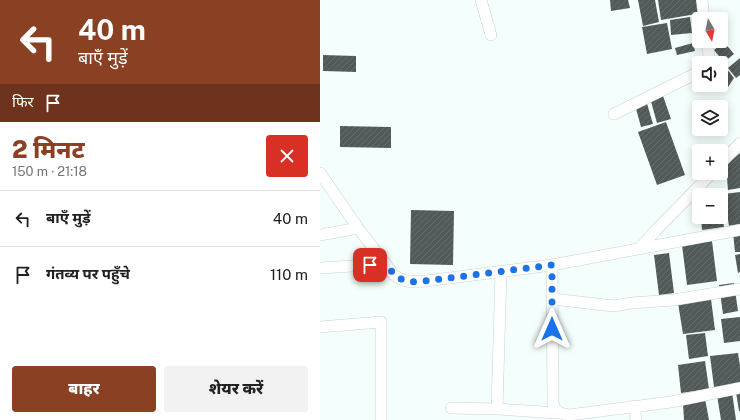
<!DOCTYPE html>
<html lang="hi">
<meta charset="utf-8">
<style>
:root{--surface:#fff;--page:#f2f2f2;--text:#202124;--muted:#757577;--line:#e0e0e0;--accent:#894023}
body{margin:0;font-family:"Public Sans","Noto Sans Devanagari",sans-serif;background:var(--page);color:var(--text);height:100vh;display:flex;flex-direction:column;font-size:15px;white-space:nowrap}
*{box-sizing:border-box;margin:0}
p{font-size:13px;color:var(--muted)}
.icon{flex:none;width:22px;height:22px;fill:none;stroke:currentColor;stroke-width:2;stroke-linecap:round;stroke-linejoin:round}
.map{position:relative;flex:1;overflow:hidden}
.panel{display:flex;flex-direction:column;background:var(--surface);width:320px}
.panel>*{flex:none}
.top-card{background:#894023;color:#fff;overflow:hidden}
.needle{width:26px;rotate:170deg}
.tools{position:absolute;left:372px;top:12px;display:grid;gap:8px}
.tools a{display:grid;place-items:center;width:36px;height:36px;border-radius:4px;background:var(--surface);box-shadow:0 2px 10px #0003;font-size:20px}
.pin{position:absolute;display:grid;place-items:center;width:34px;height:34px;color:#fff;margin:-17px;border-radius:8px;box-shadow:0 2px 6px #0006}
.me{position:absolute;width:44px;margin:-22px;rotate:0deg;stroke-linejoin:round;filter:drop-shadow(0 0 3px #0008)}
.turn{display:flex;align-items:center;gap:14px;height:84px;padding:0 12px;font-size:18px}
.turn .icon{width:52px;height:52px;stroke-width:2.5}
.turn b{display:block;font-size:28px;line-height:34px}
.then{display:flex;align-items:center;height:38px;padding:0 12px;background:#0003;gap:8px;font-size:15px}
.round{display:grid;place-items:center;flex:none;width:42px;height:42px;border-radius:4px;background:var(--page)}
.overview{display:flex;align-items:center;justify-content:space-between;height:68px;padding:0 12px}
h1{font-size:24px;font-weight:800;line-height:30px;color:var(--accent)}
.primary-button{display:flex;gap:8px;margin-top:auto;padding:8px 12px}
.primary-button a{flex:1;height:46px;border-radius:4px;background:var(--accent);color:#fff;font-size:16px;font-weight:800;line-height:46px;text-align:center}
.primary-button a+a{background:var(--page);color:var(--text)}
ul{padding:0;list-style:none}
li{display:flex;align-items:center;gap:12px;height:56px;padding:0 12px;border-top:1px solid var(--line)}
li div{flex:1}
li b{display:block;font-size:15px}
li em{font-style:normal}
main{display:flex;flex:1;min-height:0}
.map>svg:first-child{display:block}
.building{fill:url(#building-hatch)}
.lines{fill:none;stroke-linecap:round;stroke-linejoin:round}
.street-casing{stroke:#c8d1d1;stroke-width:12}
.street{stroke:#fff;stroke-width:11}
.route{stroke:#1a73e8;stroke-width:7;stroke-dasharray:0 12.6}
</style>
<main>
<section class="panel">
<div class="top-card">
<div class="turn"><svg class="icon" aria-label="left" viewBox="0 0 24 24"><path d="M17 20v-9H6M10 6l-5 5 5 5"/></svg><div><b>40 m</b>बाएँ मुड़ें</div></div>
<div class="then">फिर<svg class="icon" aria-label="arrive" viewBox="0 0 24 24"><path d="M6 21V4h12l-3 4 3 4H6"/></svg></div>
</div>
<div class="overview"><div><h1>2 मिनट</h1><p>150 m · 21:18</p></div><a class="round" style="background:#d93025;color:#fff"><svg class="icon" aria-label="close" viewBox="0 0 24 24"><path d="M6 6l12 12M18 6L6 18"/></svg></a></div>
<ul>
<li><svg class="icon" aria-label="left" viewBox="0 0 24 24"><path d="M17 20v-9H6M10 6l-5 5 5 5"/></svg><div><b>बाएँ मुड़ें</b></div><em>40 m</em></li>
<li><svg class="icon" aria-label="arrive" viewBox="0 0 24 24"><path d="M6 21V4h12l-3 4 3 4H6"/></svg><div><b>गंतव्य पर पहुँचे</b></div><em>110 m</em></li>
</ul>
<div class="primary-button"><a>बाहर</a><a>शेयर करें</a></div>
</section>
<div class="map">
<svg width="420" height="420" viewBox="0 0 420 420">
<defs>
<pattern id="building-hatch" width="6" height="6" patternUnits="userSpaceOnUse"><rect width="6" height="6" fill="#515959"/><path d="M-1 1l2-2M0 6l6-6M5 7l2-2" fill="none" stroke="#666d6d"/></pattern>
</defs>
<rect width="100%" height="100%" fill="#f4fefd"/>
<!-- building -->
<path class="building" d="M290,0H308L310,8L291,11Z
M318,0H335L339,22L323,26Z
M338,0H379L382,13L341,20Z
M370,17L372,33L351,35L350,20Z
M347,23L352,49L327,54L322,27Z
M404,42L414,54L404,62L394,50Z
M373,43L375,51L357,55L355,48Z
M3,55L36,56V72L3,71Z
M420,58V75L416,78L408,68Z
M403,64L414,78L406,90L401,84V67Z
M342,93L351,119L337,123L330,98Z
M326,100L333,124L321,127L315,105Z
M346,122L365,175L337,185L318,132Z
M20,126L71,127V148L20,147Z
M420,153V188L408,190L406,165Z
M420,192V224L409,226L404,194Z
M91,210L134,211L133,265L90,264Z
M401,213H402L404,227L382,230L381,217H401Z
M420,232V252H415L413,233Z
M392,241L397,281L367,285L362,245Z
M349,253L354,293L339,295L334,255Z
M420,254V272L418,273L415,255Z
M414,283L418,311L403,314L399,285Z
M391,299L395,330L363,334L358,303Z
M420,317V341L404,343L401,319Z
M385,333L388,356L369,359L366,335Z
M418,353L420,366V384L394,387L390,356Z
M385,361L389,389L361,393L358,365Z
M420,391V411H419L416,392Z
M412,392L416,420H401L397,395Z
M385,399L389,420H364L363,403Z"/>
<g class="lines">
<!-- street casing -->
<g class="street-casing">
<path id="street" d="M161,0L171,35
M382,0L384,19
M387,41L390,63
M294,114L379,72
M401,163L420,143
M0,173L38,228L73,274C83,283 93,282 106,281L232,265L420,230
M0,235L38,228
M320,248L337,229L392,173
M232,265L233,403C234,412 241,414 249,415L351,402L420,388
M0,268L66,264
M232,299L294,306L311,303L354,300L420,289
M0,327L61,322V420
M314,406L316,420
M131,408L177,409L238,413
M177,409L181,271"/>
</g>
<!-- street -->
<use href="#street" class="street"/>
</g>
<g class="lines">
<!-- route -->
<path class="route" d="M50,265L66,264C76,278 80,281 97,282L232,265V329"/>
</g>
</svg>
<div class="tools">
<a><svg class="needle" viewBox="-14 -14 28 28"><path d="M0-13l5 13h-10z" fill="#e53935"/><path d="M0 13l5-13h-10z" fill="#757577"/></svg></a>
<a><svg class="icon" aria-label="sound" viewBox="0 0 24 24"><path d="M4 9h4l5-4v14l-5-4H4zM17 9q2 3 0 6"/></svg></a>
<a><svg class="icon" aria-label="layers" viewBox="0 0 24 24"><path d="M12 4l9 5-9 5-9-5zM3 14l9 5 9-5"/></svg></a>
<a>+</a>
<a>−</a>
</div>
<div class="pin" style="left:50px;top:265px;background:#d93025"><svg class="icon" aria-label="arrive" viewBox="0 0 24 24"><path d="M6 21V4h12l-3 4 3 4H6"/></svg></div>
<svg class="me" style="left:232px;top:329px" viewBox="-20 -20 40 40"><path d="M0-17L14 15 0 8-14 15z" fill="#1a73e8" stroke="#fff" stroke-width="4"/></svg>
</div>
</main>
